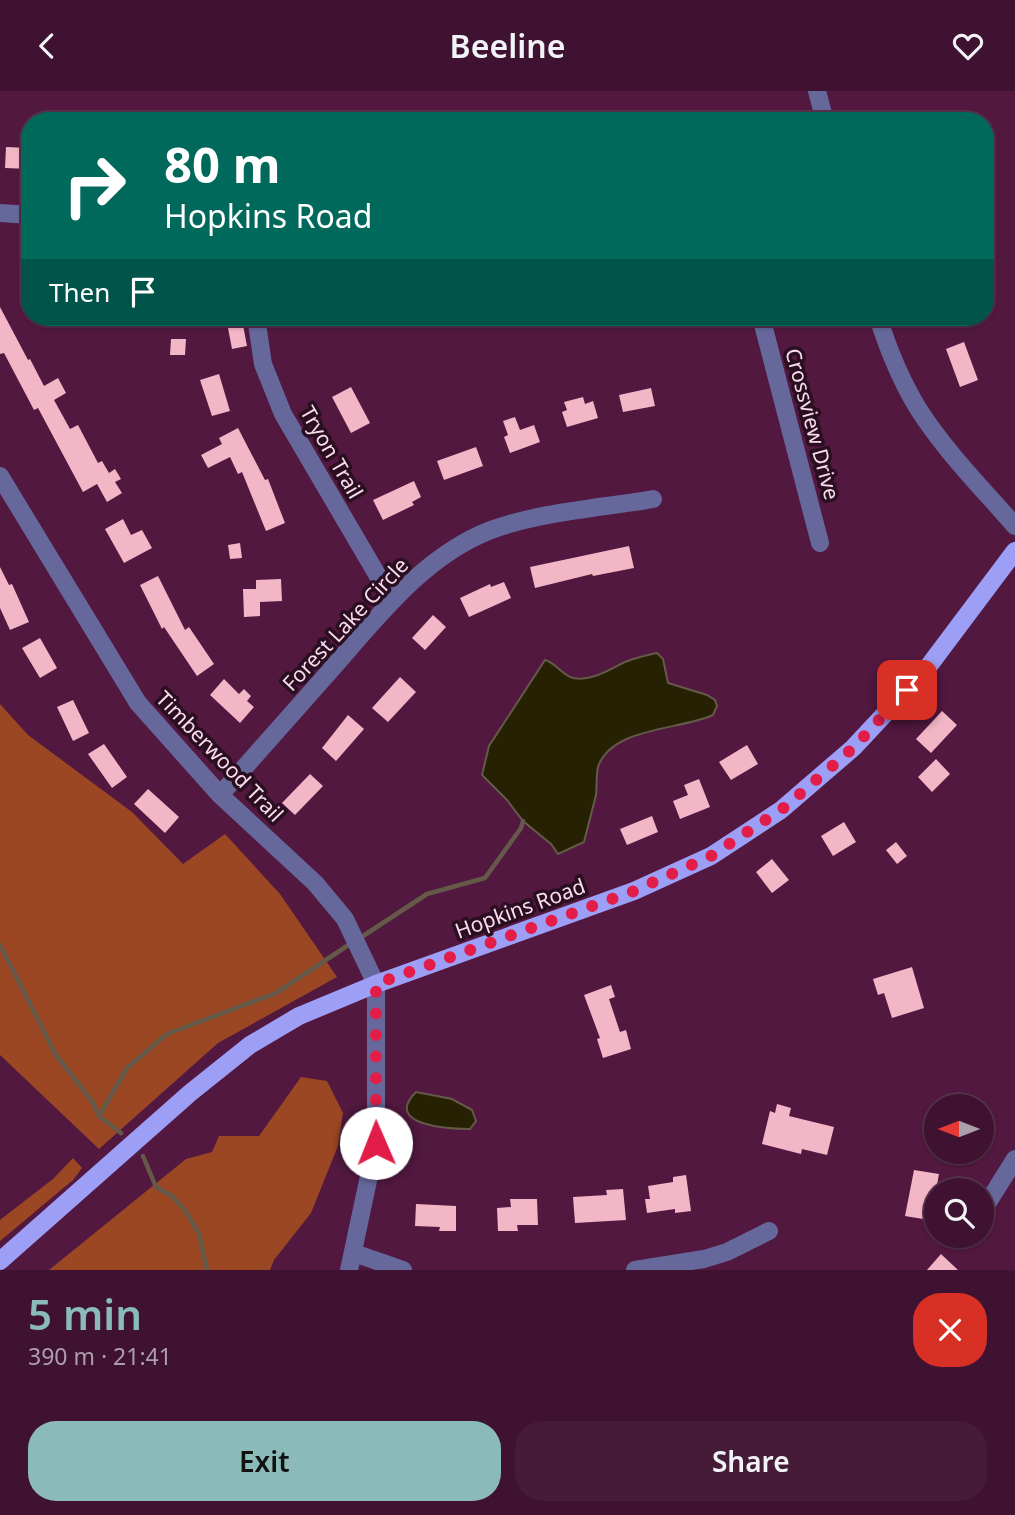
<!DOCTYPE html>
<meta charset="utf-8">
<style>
:root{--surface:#3e1230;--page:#451b38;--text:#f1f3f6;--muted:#ad9eab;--line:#57324c;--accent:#8bbbb9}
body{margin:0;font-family:"Noto Sans",sans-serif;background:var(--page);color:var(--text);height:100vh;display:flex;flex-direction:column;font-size:26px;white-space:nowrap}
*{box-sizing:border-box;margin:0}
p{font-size:23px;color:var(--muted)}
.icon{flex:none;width:38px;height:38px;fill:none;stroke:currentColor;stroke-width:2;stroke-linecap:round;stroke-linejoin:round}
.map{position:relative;height:1179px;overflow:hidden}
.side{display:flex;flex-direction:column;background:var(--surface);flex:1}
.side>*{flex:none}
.top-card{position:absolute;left:21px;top:21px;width:973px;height:214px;border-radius:28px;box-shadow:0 2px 5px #0004,0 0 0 2px var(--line);background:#00695c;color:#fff;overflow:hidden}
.needle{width:46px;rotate:270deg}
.tools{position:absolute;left:924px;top:1003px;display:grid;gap:14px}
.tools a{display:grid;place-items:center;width:70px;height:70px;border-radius:50%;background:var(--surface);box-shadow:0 2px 5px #0004,0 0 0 2px var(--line);font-size:35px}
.pin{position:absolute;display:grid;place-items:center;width:60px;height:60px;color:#fff;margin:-30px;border-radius:14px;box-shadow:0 4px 10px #0006}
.me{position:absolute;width:77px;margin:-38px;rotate:359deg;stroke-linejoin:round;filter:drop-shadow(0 0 5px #0008)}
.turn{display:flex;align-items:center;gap:24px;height:147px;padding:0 28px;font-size:32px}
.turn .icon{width:91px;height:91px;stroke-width:2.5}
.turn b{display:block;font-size:49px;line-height:60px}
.then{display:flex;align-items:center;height:66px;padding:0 28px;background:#0003;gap:14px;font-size:26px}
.round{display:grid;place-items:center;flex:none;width:74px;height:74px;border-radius:28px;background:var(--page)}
.head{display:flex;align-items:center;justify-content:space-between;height:119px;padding:0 28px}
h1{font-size:42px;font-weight:600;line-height:52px;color:var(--accent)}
.action{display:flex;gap:14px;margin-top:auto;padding:14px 28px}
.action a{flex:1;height:80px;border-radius:28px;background:var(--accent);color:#111;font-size:28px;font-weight:600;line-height:80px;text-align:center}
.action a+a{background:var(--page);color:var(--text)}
header{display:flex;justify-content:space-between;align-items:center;height:91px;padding:0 28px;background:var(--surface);font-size:32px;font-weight:600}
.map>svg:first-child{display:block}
.forest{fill:#9b4723}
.water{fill:#252102;stroke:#655949;stroke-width:2}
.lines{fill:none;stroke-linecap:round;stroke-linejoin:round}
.stream{stroke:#655949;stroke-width:4.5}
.building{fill:#f3b6c6}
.minor{stroke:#66689c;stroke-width:18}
.major{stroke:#9d9ef5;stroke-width:18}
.route{stroke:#e11d48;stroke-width:12;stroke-dasharray:0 21.6}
.labels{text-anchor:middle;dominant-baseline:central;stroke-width:7;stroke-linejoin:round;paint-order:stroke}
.street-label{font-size:21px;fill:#fadcee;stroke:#290f20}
</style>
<header><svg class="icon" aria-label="back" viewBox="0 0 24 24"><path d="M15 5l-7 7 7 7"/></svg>Beeline<svg class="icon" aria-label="heart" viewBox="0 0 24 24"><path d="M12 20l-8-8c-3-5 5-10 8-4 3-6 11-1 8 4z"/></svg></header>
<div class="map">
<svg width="1015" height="1179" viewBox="0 0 1015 1179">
<rect width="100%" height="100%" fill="#521840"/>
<!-- forest -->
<path class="forest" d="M0,613L28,644L132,721L183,773L225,743L280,803L337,886L218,952L99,1058L0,964Z
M301,986L327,990L343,1022L338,1055L311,1122L274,1169L270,1179H49L186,1068L212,1061L219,1045H259Z
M73,1067L82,1077L73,1089L0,1150V1129L53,1088Z"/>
<!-- water -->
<path class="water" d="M657,562L663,568L668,592L707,604L715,609L717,615L713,624C681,639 611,636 598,676C596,685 597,695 596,704C592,720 588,735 584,751L558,763L551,753L523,730L507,709L482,684L489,655L545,569C556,572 562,584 573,587C591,591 610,578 625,571C635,567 647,564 657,562Z
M416,1001L452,1008L472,1019L476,1030L470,1038C452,1038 382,1035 416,1001Z"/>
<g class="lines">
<!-- stream -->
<path class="stream" d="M360,847L427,803L485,787L521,737L523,730
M0,854L56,964L92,1010L99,1025L121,1042
M99,1025L127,977L167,943L276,902L353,851
M143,1065L156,1096L172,1105L185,1119L199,1143L207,1179"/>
</g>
<!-- building -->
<path class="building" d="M6,56L30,57V78L5,77Z
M0,216L28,269L30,268L44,295L58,287L66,302L54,309L70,338L78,334L98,372L102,370L109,382L115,378L121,388L115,391L122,402L107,411L97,393L83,401L38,317L34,319L4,262L0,263Z
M243,234L247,255L232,258L228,237Z
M171,248H186L185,264H170Z
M964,251L978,289L960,296L946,258Z
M219,283L230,320L212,325L200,289Z
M351,296L370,332L351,342L332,306Z
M651,297L655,315L623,321L619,304Z
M583,306L585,313L593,310L598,327L567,336L562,321L567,319L564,311Z
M515,326L520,339L534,334L540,351L510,362L504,346L508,344L503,330Z
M238,337L265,389L268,388L285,432L266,440L242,381L238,383L230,366L208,377L201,364L222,353L219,347Z
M476,356L483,375L444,389L437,370Z
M414,390L421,406L412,411L414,414L383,429L373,409Z
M123,428L131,444L142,439L152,457L124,472L105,438Z
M240,452L242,467L230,468L228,454Z
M629,455L634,477L593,485L592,483L535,497L530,476Z
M0,476L9,494L12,493L29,531L10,539L0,517Z
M158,485L185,539L189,536L214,573L197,585L164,536L162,538L140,494Z
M281,488L282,510L260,511V525L244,526L243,498H256V489Z
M504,491L511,507L469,526L460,507L490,493L491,496Z
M433,524L446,536L425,559L412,547Z
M40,547L57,577L40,587L22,557Z
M400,586L416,601L388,631L372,617Z
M224,588L239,603L244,598L251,605L247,610L254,616L240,632L210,604Z
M73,609L89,642L73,650L57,616Z
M942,620L957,634L931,662L916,648Z
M348,624L364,638L336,670L322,657Z
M104,653L127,686L112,697L88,663Z
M747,654L758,673L731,689L719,671Z
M936,668L950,683L932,701L918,686Z
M310,683L323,695L295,724L282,712Z
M699,688L710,716L680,728L673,710L688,704L684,694Z
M148,698L179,726L165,742L134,713Z
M652,725L658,741L627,754L620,738Z
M844,731L856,751L833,765L821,745Z
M896,751L907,765L897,773L886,759Z
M772,768L789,789L772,802L756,781Z
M912,876L924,917L892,927L884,902L878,904L873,888Z
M611,894L615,906L609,908L620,941L626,939L631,958L603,967L597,948L600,947L584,904Z
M777,1013L791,1017L789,1025L834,1036L827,1064L802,1058L801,1063L762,1053L770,1020L775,1022Z
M934,1060H960L948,1073Z
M914,1079L939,1083L934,1111L936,1112L935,1130L905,1125Z
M686,1084L691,1120L675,1122V1118L647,1122L645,1108H650L648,1095L673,1091V1086Z
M623,1098L626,1129L575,1132L573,1106L607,1104L606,1099Z
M510,1108H537L538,1134H517L518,1140H498L497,1117L511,1116Z
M416,1113L456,1115V1140H439L440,1136L415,1135Z
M941,1163L958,1179H927Z"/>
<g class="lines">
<!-- minor -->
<path class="minor" d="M817,0L825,30
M0,122L30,124
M256,226L263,273L283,323L392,509
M761,226L820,452
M878,226C888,258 901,290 919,319C946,361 982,397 1015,435
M0,385L138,612L220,704L315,792L345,828L376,893V1052L349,1179
M220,704C256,663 293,622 329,581C376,528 423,465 491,439C540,421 601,417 653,408
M985,1116L1015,1068
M354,1162L403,1179
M635,1179L704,1168L727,1161L769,1140"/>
<!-- major -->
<path class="major" d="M0,1170L190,1002L250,954L299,925L376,893L634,800L711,765L781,719L853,657L925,580L1015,460"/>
</g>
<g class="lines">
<!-- route -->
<path class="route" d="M376,1052V893L634,800L711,765L785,716L853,657L907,599"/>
</g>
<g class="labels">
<!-- street labels -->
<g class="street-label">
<text transform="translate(813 333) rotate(75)">Crossview Drive</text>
<text transform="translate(332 361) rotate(60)">Tryon Trail</text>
<text transform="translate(345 533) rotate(-47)">Forest Lake Circle</text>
<text transform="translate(220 665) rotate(46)">Timberwood Trail</text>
<text transform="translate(520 817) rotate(-20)">Hopkins Road</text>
</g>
</g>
</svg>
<div class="tools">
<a><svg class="needle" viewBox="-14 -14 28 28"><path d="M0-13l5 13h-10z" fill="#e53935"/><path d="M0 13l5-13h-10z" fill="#ad9eab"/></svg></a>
<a><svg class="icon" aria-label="search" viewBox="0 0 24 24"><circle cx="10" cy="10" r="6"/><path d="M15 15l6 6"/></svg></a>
</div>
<div class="pin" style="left:907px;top:599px;background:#d93025"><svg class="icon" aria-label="arrive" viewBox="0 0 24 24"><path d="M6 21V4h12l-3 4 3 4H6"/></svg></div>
<svg class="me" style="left:376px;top:1052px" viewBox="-20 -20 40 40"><circle r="19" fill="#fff"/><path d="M0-13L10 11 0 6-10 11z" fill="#e11d48"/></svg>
<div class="top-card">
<div class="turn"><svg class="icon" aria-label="right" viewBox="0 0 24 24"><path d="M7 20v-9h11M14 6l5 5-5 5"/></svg><div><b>80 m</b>Hopkins Road</div></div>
<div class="then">Then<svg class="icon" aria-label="arrive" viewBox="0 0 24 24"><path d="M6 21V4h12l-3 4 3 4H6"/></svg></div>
</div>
</div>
<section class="side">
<div class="head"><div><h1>5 min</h1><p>390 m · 21:41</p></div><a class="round" style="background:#d93025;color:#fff"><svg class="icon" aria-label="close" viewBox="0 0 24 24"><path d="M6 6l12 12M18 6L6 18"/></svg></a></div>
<div class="action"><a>Exit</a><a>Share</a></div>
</section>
